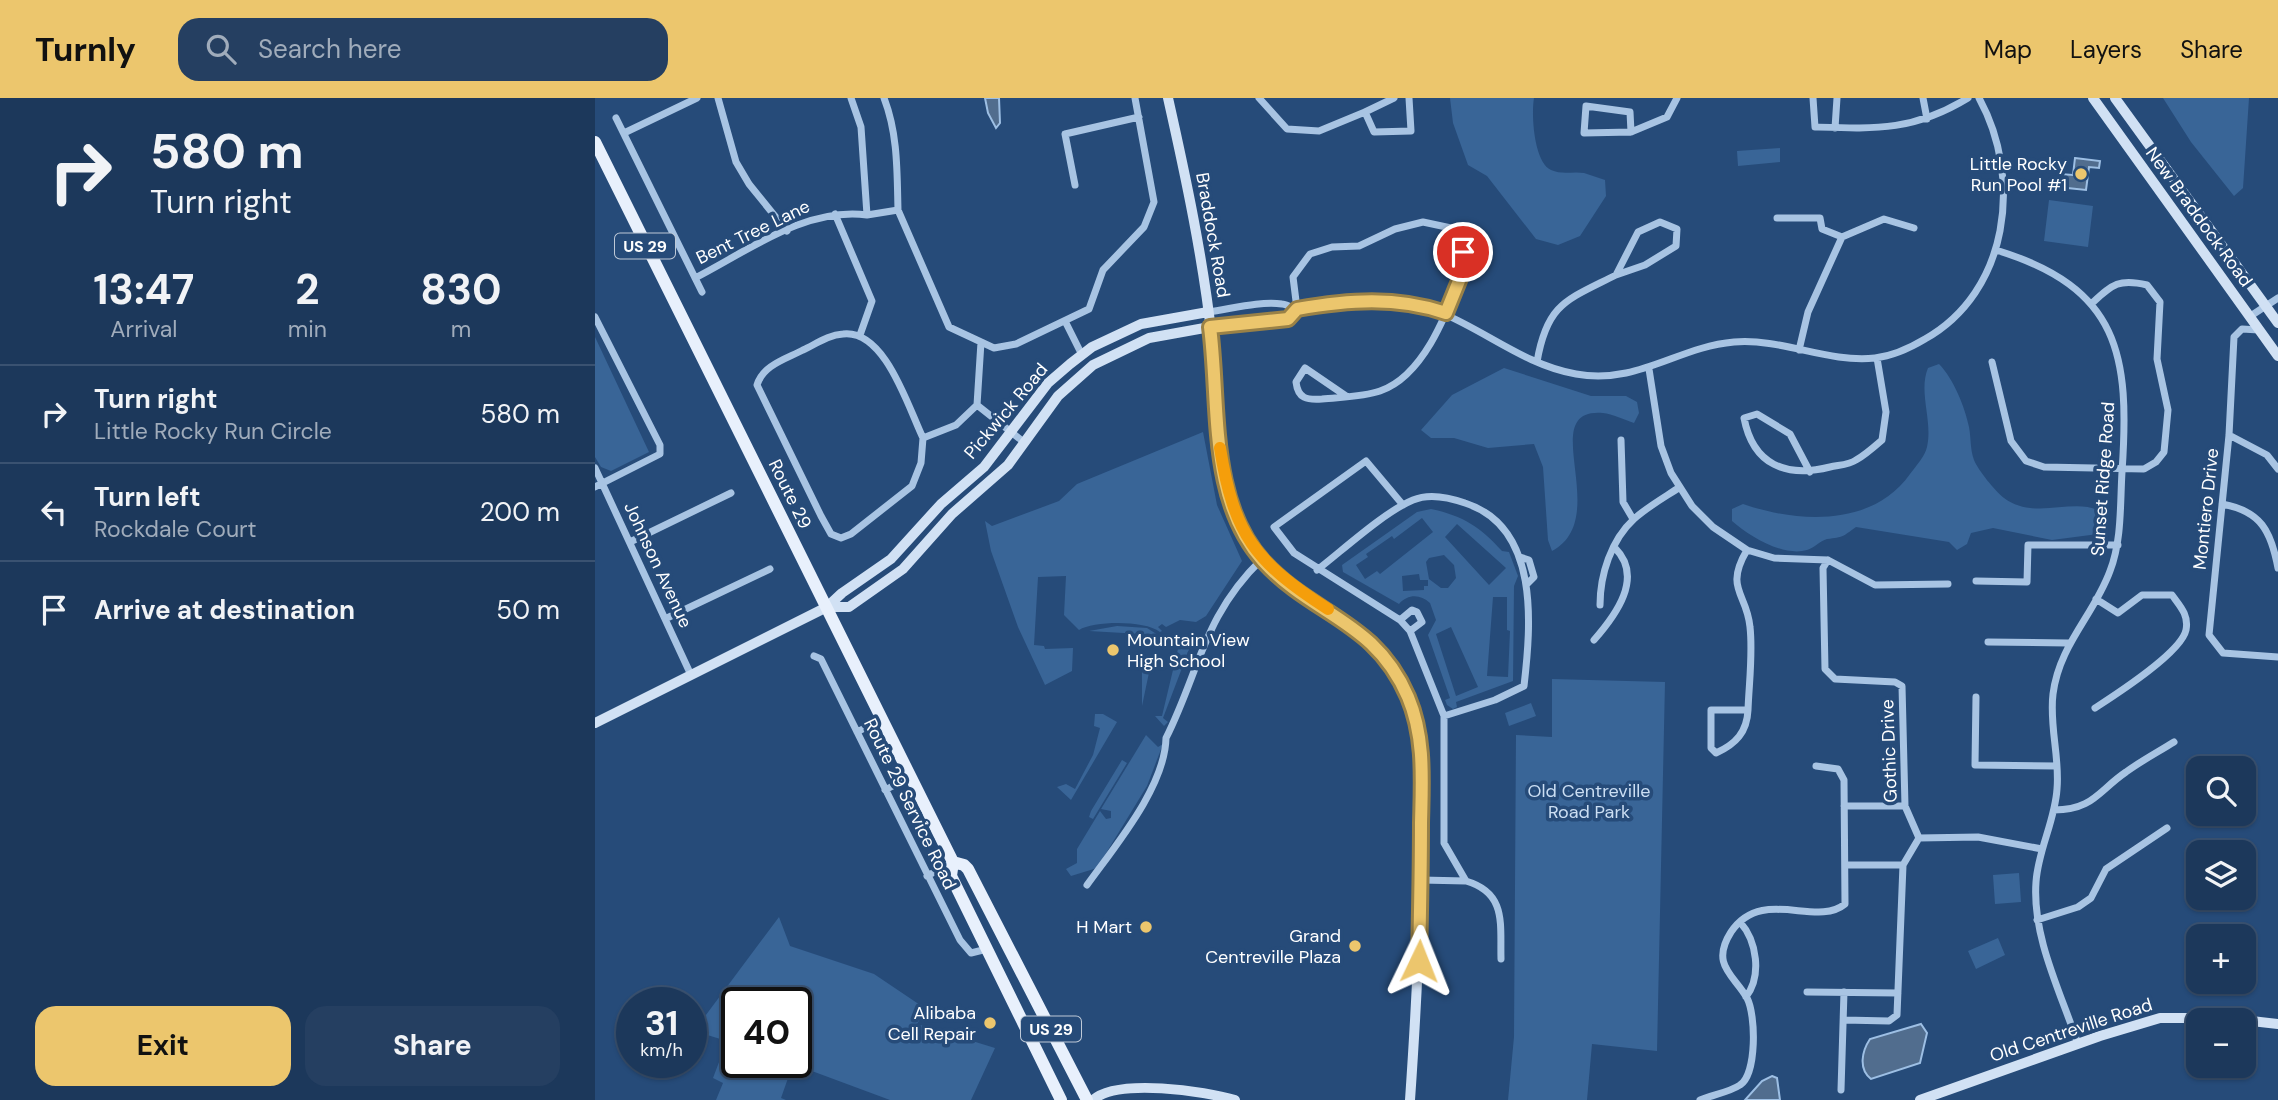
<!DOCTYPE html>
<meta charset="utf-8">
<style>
:root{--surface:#1c385b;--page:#253f61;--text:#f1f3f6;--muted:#a0acbb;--line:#3a5271;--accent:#ecc66d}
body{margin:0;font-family:"DM Sans",sans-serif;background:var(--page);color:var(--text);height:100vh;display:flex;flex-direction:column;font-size:26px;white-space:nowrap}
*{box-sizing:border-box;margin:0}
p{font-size:23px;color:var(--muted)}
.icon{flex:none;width:38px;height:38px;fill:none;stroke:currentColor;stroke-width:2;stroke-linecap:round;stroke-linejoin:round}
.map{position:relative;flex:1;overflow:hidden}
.sheet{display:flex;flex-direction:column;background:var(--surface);width:595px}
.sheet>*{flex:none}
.hud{background:#1c385b;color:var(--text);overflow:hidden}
.tools{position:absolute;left:1591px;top:658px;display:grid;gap:14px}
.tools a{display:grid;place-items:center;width:70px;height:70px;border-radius:14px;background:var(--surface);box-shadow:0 2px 5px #0004,0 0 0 2px var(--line);font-size:35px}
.speed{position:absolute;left:21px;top:889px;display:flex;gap:14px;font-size:35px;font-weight:700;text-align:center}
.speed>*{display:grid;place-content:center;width:91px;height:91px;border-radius:50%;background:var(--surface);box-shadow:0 2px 5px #0004,0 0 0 2px var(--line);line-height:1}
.speed small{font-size:18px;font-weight:400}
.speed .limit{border:4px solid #111;border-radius:10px;background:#fff;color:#111}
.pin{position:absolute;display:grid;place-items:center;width:60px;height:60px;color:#fff;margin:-30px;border:4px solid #fff;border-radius:50%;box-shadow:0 2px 7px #0007}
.me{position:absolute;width:77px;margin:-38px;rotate:2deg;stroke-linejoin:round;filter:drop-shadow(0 0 5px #0008)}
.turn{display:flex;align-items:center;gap:24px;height:147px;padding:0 35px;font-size:32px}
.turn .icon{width:91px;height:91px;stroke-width:2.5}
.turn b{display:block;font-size:49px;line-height:60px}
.eta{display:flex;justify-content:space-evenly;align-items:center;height:119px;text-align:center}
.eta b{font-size:42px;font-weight:700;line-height:49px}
.cta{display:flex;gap:14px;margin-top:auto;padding:14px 35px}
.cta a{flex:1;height:80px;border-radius:21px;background:var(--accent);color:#111;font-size:28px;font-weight:700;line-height:80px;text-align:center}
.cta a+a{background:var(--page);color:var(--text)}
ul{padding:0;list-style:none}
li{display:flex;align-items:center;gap:21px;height:98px;padding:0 35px;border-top:2px solid var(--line)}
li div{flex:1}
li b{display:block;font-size:26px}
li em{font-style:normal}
header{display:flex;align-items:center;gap:42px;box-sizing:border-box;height:98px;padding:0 35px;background:var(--accent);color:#111}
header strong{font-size:33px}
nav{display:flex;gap:38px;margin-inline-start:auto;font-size:24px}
.search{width:490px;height:63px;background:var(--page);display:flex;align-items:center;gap:18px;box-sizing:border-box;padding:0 24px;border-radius:21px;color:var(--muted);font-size:26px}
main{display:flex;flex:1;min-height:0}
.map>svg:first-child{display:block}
.green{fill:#396597;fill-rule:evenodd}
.water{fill:#516d8e;stroke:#9dbfe4;stroke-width:2}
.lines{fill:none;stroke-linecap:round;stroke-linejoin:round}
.street{stroke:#a8c4e3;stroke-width:7}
.secondary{stroke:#d1e1f4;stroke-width:10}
.primary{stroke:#e8f0fc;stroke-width:12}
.route-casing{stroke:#998147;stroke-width:18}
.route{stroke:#ecc66d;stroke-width:12}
.slow{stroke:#f59e0b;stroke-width:12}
.poi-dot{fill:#ecc66d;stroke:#264b79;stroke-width:2.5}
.labels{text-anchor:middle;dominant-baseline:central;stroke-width:7;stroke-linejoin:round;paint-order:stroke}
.shield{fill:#264b79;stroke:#bec9d7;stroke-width:2}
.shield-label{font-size:16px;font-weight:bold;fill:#fff}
.poi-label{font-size:18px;fill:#fff;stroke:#264b79;text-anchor:end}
.street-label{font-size:18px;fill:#fff;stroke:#264b79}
.park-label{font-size:18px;fill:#cbdef3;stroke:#264b79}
</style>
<header>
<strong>Turnly</strong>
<div class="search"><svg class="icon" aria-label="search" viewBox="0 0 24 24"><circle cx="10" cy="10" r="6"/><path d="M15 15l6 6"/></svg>Search here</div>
<nav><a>Map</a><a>Layers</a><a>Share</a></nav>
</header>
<main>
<section class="sheet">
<div class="hud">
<div class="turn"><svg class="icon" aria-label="right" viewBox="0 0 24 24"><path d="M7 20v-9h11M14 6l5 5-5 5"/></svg><div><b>580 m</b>Turn right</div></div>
</div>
<div class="eta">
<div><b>13:47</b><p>Arrival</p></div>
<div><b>2</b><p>min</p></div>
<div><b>830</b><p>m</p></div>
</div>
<ul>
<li><svg class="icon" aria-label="right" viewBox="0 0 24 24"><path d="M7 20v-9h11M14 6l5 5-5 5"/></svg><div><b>Turn right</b><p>Little Rocky Run Circle</p></div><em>580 m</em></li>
<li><svg class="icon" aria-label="left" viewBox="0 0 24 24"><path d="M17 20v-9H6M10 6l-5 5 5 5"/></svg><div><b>Turn left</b><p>Rockdale Court</p></div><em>200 m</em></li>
<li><svg class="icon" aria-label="arrive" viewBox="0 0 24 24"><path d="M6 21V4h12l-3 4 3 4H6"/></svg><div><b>Arrive at destination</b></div><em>50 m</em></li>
</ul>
<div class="cta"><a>Exit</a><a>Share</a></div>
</section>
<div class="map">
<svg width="1683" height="1002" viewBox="0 0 1683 1002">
<rect width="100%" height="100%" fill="#264b79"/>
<!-- green -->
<path class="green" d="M855,0H939C936,17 939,64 956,72C967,77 978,73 989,75C996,77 1003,80 1010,82L1011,98L985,138L963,147L941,141L892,78L873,67L858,25Z
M1568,0H1654L1648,90L1639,98L1596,44Z
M1185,50V64L1143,68L1142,53Z
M1454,102L1498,108L1493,149L1449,143Z
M0,239L54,354L16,373L6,369L0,359Z
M1344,266C1358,280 1370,309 1374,329C1376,339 1375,352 1379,362C1383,372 1400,393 1409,400C1441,424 1481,397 1508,415L1509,426L1503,436L1457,442L1398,430L1376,435L1372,446L1362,452L1354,444L1261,429C1247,439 1249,439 1232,441C1225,443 1219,450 1212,452C1188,459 1154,438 1137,423V411L1148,406C1203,425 1278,429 1315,376C1321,368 1330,358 1332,349C1338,323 1323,294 1333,270Z
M909,270L996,298H1031L1042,304L1044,315L1039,325C1030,322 1017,316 1008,315C939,309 1019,420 957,453L953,442L948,369L939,346L893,350L859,340H836L826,332L857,297Z
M608,334L622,407L647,463L611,518L601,524L585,522L571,529L567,526L563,529L567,533L565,534C549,522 499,523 484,532L469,517L471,478L443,479L439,547L449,548L450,551L478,550L477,573L450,587L423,529L396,453L390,423L397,428L464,403L482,386Z
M836,411C869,418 885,429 907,453L914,454L923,478L919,488L918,583L861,604L862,609L858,611L852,607L850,602L855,600L833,537L841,522L835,505C825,496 813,496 804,506L748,474L747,467L822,414ZM827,420L838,434L785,476L782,473L770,481L761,467L773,459L771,456L797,438L799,441ZM862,426L911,470L894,487L850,439ZM849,457L859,467L861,480L853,490H846L834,481L831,464L834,460ZM824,476L825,482H833V488H829V492L808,493L807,478ZM898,499H912V532L915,533L913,579L892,578ZM856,529L883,589L861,598L841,536Z
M522,528L552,530L563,537L494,533Z
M583,538L598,541L568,620L573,624L569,628L560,618H567L583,551L576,547Z
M534,564L556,565L547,608V568L533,567Z
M957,581L1070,584L1062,953L997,946L992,1002H913L919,939L921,637L957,639Z
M936,605L941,618L914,628L910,615Z
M500,616H508L522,624L476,702L462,689L471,686L480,691L498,657L505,630L499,628Z
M551,637L563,649L568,646L552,688L502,770L476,778L471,771L482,765V751L505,713L511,721L516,720V713L506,711Z
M527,662L532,665L498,721L494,719L496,713Z
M1424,775L1426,804L1400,806L1398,777Z
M184,819L195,848L279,876L331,911L322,926L400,950L376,1002H295L198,966L186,1000L191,1002H121L128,985L118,980L132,943L99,933ZM142,905H201V964H142Z
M1403,840L1410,857L1381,871L1373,853Z"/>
<!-- water -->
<path class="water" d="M390,0H404L405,25L401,30L393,15Z
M1480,60L1505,63L1504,70L1494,69L1491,92L1463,89L1465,76L1478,77Z
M1326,926L1332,935L1325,965L1276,981C1263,971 1267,953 1275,941Z
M1177,978L1182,980L1185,1002H1150L1167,983Z"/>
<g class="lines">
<!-- street -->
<path class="street" d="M123,0L141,64L154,86L192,133
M256,0L266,29L272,117L303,112L354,229L399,250L421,246L494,211L508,172L549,129L559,104L540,0
M289,0C303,36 302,74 303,112
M664,0L692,31L724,33L770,14
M799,0L770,14L779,34L816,33L814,0
M1218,0L1220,29C1281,31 1319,33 1373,0
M1328,0L1332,21
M991,8L1035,14L1036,34L989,35Z
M21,20L107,194
M1240,30L1242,0
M1036,34L1072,19L1082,0
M29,35L102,0
M480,87L470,36L544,19
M240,116L277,203L265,237
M1182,120H1225L1227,131L1247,139
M1065,124L1082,131L1081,148L1050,167L1021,177L1043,134Z
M1401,152C1525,190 1535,257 1527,374C1525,406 1527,442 1515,473C1499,517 1464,547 1458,596C1454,628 1465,659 1462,691C1460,723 1443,752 1441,784C1437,839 1466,895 1483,946
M100,180C153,153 210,109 272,117
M702,211L698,179L715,156L737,149L764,148L800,131L828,124L856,130L872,163C855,206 832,277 785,293C768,299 745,299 727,301C712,302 703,301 701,284L710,270L751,298
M613,214C636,211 664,203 687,206C692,206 697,211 702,211C712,212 723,207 733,205C755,202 779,200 802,203C868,210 916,265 981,276C1043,287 1082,249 1139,244C1188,240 1231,265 1280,260C1297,258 1315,250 1330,241C1414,194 1428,80 1384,0
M0,219L65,347V356L0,389
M1654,219L1683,200
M470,223L487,257
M615,229L693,221L702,211
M1664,232L1647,231L1639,239L1634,337L1614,537L1628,555L1683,559
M1204,252L1213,214L1247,139L1289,121L1319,130
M942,264C952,205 972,202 1021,177
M1397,264L1416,343L1431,363L1449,369L1549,371L1561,364L1569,354L1573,312L1562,261L1565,204L1552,187C1523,180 1517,187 1496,206
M1054,271L1066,348L1076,375L1097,408L1118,429L1152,452L1179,460L1233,462L1280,487L1353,486
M382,307L430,345
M1634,337L1672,357L1683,371
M328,340C313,309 290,231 248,236C233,237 221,246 208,252C191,261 168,267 162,287L226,418L236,436L246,440L256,436L317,388L326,365L328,340L361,327L382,307L386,244
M1026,342L1028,404L1038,421
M0,370L96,577
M1215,374L1195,336L1162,316L1149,320C1158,367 1191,380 1235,369C1243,367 1254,367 1261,362C1270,357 1279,349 1287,342L1291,314L1282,260
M1627,406C1666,413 1676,433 1683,470
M808,407L771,363L679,429L699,455L805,522L815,533L849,618V745L871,783L826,782
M35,444L136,395
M1152,452C1129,491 1152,495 1155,529C1158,556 1154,585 1153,612H1116V650L1121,655C1141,646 1152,634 1153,612
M925,459L934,462L939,479L932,486
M1233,462L1228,470L1230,571L1240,581L1300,584L1307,588L1310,708L1324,740
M722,472C748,452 789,414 818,402C834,395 853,399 870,405C945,429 936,527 929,588L900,602L849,618
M1381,483L1432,484L1433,447H1523
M1005,507C1005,477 1016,442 1039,421C1052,409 1070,399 1085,389
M72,520L175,471
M805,522L817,512L822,514L827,524L815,533
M999,542C1021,517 1049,479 1020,450
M1393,544L1473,545
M219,558L226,561L365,842L376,855L392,851
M1381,599L1380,667L1462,668
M1500,610C1520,597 1586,555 1591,532C1594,517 1585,508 1577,497H1547L1523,515L1501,501
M262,634L287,621
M290,692L315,679
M1249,708H1310
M1459,712C1498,712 1503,693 1531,674C1546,663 1563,654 1579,644
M1324,740L1383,739L1447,751
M1252,767H1308
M332,778L358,764
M871,783C912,795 905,826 906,861
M492,787C520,748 570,689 571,640C605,572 608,518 667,461
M1442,822L1483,809L1496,800L1511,771L1572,730
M1145,824C1162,843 1167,878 1151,899
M1212,894L1303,895
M1249,922L1294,923L1302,917L1308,767L1324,740
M1246,992L1249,894
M1105,1002C1117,997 1135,994 1145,987C1162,976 1161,917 1152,900C1139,877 1115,867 1136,834C1167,788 1221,830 1250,806L1249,682L1243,671L1221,668"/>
<!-- secondary -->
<path class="secondary" d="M573,0C591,80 608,160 617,241C623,298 618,360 639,413C671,494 741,498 790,558C809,582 820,613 825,643C829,675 826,709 826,741C826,828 821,915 815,1002
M1498,0L1683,258
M1520,0L1683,225
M232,509H254L308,471L357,416L413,367L463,298L498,267L554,240L615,229
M0,625L232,509L247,495L296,461L346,406L389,369L453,285L475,266L497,249L546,226L613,214
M498,1002C522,980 610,993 640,1002
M1325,1002L1505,938L1565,920H1630L1683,926"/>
<!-- primary -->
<path class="primary" d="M0,44L358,764L356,778L466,1002
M358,764L369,767L373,771L492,1002"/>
</g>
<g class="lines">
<!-- route casing -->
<g class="route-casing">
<path id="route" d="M824,863C825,817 826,771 826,725C827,682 830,639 813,599C780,522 718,518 668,463C613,402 625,306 615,229L693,221L702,211C753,202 801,198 851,215L872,163L868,154"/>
</g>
<!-- route -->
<use href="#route" class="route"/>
<!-- slow -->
<path class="slow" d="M625,350C639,437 660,464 733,511"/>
</g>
<!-- markers -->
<g class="poi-dot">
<circle cx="1486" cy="76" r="7"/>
<circle cx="518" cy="552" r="7"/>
<circle cx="551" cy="829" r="7"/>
<circle cx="760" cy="848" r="7"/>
<circle cx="395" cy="925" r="7"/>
</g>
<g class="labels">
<!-- shield labels -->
<g class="shield">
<rect x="20" y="135.5" width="60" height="25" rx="5"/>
<rect x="426" y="918.5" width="60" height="25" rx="5"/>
</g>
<g class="shield-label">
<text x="50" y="148">US 29</text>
<text x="456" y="931">US 29</text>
</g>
<!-- poi labels -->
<g class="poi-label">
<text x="1472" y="66">Little Rocky<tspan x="1472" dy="21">Run Pool #1</tspan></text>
<text x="532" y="542" text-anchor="start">Mountain View<tspan x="532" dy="21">High School</tspan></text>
<text x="537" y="829">H Mart</text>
<text x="746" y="838">Grand<tspan x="746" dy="21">Centreville Plaza</tspan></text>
<text x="381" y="915">Alibaba<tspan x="381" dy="21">Cell Repair</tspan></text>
</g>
<!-- street labels -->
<g class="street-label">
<text transform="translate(1604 119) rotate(54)">New Braddock Road</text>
<text transform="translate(158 134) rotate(-26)">Bent Tree Lane</text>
<text transform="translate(618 137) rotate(80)">Braddock Road</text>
<text transform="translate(411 313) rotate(-50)">Pickwick Road</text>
<text transform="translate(1508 381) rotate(-86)">Sunset Ridge Road</text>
<text transform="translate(195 396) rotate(64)">Route 29</text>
<text transform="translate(1611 411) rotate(-84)">Montiero Drive</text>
<text transform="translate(63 467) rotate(65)">Johnson Avenue</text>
<text transform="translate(1294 653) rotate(-92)">Gothic Drive</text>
<text transform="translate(315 706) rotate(64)">Route 29 Service Road</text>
<text transform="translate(1476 932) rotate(-18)">Old Centreville Road</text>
</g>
<!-- park labels -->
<g class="park-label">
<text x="994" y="693">Old Centreville<tspan x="994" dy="21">Road Park</tspan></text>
</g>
</g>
</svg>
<div class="tools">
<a><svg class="icon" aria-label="search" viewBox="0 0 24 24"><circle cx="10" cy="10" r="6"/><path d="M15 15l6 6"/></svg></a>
<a><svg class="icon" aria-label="layers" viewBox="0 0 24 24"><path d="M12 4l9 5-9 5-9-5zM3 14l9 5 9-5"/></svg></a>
<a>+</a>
<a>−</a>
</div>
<div class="speed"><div>31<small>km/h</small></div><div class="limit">40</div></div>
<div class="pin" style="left:868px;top:154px;background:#d93025"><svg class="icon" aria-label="arrive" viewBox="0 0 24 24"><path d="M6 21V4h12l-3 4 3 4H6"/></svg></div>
<svg class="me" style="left:824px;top:863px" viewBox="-20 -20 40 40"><path d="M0-17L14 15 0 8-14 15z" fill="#ecc66d" stroke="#fff" stroke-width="4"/></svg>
</div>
</main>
